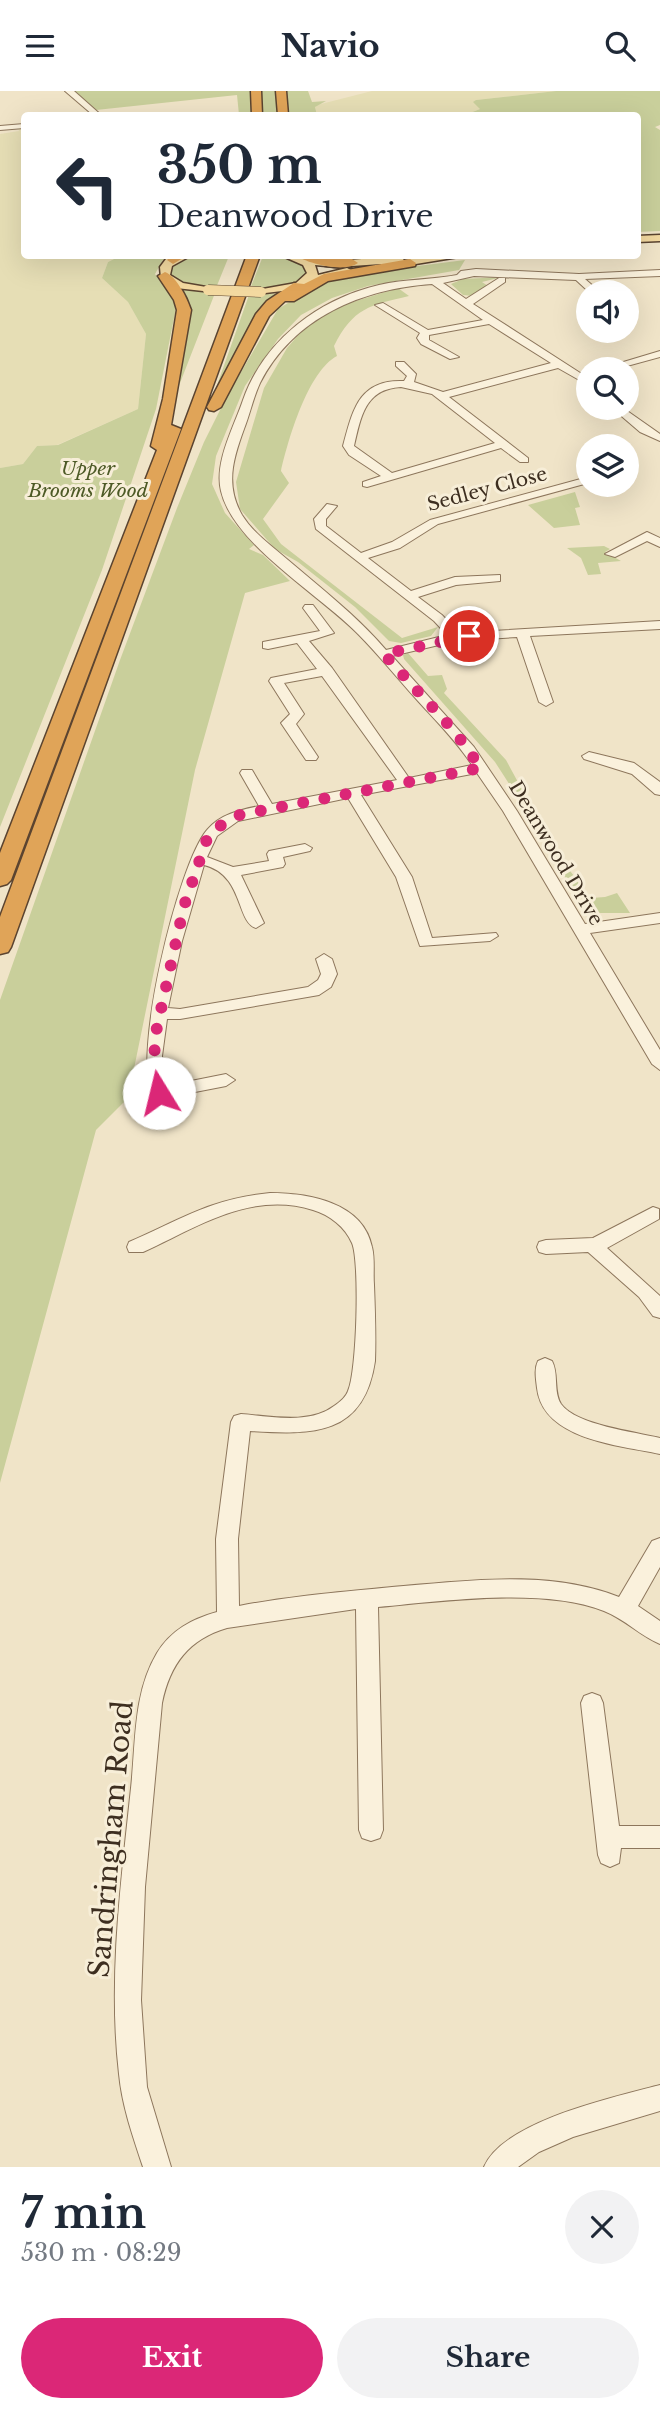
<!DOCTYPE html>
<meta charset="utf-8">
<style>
:root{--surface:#fff;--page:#f2f2f3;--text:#1f2937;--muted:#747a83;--accent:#db2777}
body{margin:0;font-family:"Libre Baskerville",serif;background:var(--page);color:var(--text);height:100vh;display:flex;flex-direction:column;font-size:26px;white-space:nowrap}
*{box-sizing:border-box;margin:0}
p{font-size:23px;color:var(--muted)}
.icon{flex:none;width:38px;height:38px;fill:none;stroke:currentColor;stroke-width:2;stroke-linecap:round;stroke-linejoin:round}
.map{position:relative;height:2076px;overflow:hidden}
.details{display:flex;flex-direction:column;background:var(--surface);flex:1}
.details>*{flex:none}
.guide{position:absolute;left:21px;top:21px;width:620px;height:147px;border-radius:7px;box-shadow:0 7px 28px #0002;background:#fff;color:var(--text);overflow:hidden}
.fabs{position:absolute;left:576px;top:189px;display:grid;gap:14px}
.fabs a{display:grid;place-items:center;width:63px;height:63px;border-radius:50%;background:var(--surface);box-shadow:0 7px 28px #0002;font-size:35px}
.pin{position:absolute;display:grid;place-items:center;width:60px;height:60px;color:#fff;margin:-30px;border:4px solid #fff;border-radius:50%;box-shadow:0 2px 7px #0007}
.me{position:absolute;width:77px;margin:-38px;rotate:351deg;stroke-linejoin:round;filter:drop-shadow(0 0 5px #0008)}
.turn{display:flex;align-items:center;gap:24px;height:147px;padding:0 21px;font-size:32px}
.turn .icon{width:91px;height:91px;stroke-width:2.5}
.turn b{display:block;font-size:49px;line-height:60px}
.round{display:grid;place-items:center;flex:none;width:74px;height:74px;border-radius:37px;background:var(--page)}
.overview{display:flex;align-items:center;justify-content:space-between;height:119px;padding:0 21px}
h1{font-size:42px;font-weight:700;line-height:52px}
.cta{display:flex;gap:14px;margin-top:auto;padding:14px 21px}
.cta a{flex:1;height:80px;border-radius:42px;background:var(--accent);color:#fff;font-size:28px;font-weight:700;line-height:80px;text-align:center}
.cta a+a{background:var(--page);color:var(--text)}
header{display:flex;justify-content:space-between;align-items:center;height:91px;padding:0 21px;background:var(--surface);font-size:32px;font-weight:700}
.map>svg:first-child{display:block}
.farmland{fill:#e6deb5}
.green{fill:#c9cf9b}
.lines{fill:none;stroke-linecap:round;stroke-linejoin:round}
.minor-casing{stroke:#8d765c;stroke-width:2}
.major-casing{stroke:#5b4430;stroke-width:3}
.highway-casing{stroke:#5b4430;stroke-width:3}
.minor{fill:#faf1dc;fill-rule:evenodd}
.major{fill:#f3d9a0;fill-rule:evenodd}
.highway{fill:#e0a458;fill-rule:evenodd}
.major-bridge-casing{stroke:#5b4430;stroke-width:11;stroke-linecap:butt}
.major-bridge{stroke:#f3d9a0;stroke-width:10}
.route{stroke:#db2777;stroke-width:12;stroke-dasharray:0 21.6}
.labels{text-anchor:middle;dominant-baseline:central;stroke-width:6;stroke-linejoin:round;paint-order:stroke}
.far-park-label{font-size:19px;font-style:italic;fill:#4d5a26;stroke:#f7eed8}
.far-street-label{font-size:19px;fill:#3d2e20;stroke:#f7eed8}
.near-street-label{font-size:28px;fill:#3d2e20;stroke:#f7eed8}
</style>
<header><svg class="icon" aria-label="menu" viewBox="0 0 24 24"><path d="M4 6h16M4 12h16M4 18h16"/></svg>Navio<svg class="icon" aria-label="search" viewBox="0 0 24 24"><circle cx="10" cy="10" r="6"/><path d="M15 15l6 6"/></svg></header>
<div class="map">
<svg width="660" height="2076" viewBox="0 0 660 2076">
<rect width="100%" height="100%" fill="#f0e4c8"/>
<!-- farmland -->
<path class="farmland" d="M372,0H556L476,9L480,18L465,24H317L315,16L317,14Z
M18,37H24V164L120,165L108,171L102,187L128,211L146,243L138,318L57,354L37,355L23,373L0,377V43L19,40Z"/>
<!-- green -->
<path class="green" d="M73,0H308L312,11L326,10L315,16L317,24H239L237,4L96,19Z
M556,0H660V34L655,36L660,39V140L637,141V24H465L480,18L473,11L476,9Z
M120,165H170L163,169L155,183L177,212L156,318L102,479L0,736V377L23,373L37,355L58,354L138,318L146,243L128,211L102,187L108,171Z
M229,165L216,197L191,195L172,186L170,179C184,162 208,165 229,165Z
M263,165L278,166L305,174L309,183C293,199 272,198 250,198Z
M465,169L459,179L368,195L332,207L301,224L278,248L245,295L216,365L212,393L225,422L254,454L249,458L263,464L290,490L245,502L195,679L128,1007L96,1039L0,1392V909L120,569L177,417L204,351L227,305L278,218L331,186Z
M502,186L482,191L488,195L473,205L463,204L451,193L463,188Z
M176,197L215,202L175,305L187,236Z
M398,197L409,205C370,214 353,217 334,255L337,265C308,280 288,349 281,380L289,392L263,428L281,453L402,547L438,536L431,545L401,552L389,550L355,516L298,471L275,458L240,418L236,391L264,297L287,257L307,234L343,214Z
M287,202L273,211L216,297L249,204Z
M575,401L580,416L575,417L580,434L554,437L528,414Z
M604,455L610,458L605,461L621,470L598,472L601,483L588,484L581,467L567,457Z
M408,562L428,585L442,584L447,598L444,602L506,669L557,763L591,807L605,806L617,802L630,822H600L579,805L566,788L533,730L495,671L404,568L403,564Z"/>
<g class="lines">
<!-- minor casing -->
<g class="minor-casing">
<path id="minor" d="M65,0H74L101,24H93Z
M24,33V37L0,39V35Z
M476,178L579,183L660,179V185L585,188L600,201H589L576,189L474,185L443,192L466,208L499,187H505V191L473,213L588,287V294L558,277L449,306L528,367V371H520L501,357L367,396L363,395V391L381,385L349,364L343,355C353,318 359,288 404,290L407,285L396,275V271H404L416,283L414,291L443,301L551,272L489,233L429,244V249L459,266L450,268L421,253L417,247L420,242L375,214L383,212L428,239L483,229L432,193C362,198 294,226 260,292C253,307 250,323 244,338C233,368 225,394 242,424C253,442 272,455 288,469C322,498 357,525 386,559L447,544L434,530L316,438L314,428L327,413L337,415L326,428V435L361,462L392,451L430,429L588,386V392L438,433L400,457L368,467L411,500L455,486L500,484V490L456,494L418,506L442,524L459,542L660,530V538L530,545L553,611L546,615L539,611L517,546L456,550L392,565L474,656L517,720L585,833L660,822V832L590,842L660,959V979L652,973L503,720L477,682L361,704L412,786L432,847L496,842L498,845L490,850L420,855L396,786L348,707L238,730L217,745L207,766L233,776L269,770L267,763L269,760L305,753L312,757L310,760L283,766L285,773L283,776L241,784L264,832L256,837C236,831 244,784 204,774L182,850L168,917L180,918L308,896L318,889L321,883L316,868L324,863L332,868L337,883L331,896L319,904L180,928H167L162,965L166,995L226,983L235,989L226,995L159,1008L153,1006C131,967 178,773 207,739C220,723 240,719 259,715L240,682L242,679H252L272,713L397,689L322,585L284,592L304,623L296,633L318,666L316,669H306L281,632L290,623L269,590L271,587L317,578L297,552L268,558L263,557V551L320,540L303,517L305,514H313L334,542L309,550L332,577L409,687L472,674C457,651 437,631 418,610C398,588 379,564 358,543C320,504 233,453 221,400C214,371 234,336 243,309C264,249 319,208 379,194C405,188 431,189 457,184L461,180ZM401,296L432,303L495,352L392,382L354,355C361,325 365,298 401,296Z
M626,217L630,218V222L626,223Z
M660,260V266L616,278H600Z
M612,317H623L660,343V350L640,341Z
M626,369L633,370L635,372L626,376Z
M647,441L660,447V456L647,450L615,466L605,463Z
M589,661L634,672L660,691V704L655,703L632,683L584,668L582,665Z
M270,1102C308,1102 363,1111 372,1156C375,1168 373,1182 374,1194C375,1220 376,1245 375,1270C364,1345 313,1344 250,1340L238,1448L239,1515C289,1505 342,1501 392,1496C467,1490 548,1478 619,1506L652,1450L660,1447V1476L638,1515L660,1530V1553C640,1545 625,1528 604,1520C544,1496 443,1510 378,1516L383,1739L380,1747L371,1750L362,1747L359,1739L356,1518L227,1537C189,1548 170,1573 162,1612L145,1796L141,1909L147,1996L171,2076H143C133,2046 122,2015 119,1983C108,1888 121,1791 131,1697C136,1651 133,1602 157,1562C171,1539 192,1528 217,1521L216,1448L231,1331L234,1325L241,1323C270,1325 309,1334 334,1315C340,1311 346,1306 348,1300C357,1281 360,1170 352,1152C345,1136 330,1124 313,1119C251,1099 196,1137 143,1161H129L127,1156L129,1151C182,1128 210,1108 270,1102Z
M653,1116L659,1118V1128L607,1157L660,1205V1227L653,1225L639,1206L588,1161L546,1163L539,1161L537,1156L539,1151L546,1149L593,1147Z
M545,1267L552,1270C559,1283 553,1300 561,1313C576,1334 635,1341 660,1347V1363C619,1354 543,1349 537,1297C536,1288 534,1278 538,1270Z
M592,1602L600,1605L603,1612L619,1735H660V1757H621L619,1772L610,1776L601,1772L598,1764L581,1612L584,1605Z
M660,1994V2020L573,2046L539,2061L518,2076H484C503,2030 615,2006 660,1994Z"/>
</g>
<!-- major casing -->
<g class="major-casing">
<path id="major" d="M660,144V150L637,151V145Z
M175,164H192L172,175L170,184L183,192L212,197V201L176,197L161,187L160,176L166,168Z
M280,164L337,170L399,165L404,169L438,164H471L385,178L381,177V173L337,176L315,174L318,184L347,177L353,180L299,198L257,203V199L296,192L307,182L303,174Z"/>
</g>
<!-- highway casing -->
<g class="highway-casing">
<path id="highway" d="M251,0H261L262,24H252Z
M276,0H286L288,24H278Z
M172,164H188L173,173L167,169Z
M247,164H260L11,856L8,861L0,863V826Z
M295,164L352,168L358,172C345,182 308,173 295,164Z
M410,168L416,172L415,175L328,190L294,210H285L269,225L221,316L214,320L209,319L207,316L256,223L267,210L294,192L304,193L324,183Z
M165,181C177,186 187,207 191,219L171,334L181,338L11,789L7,793L0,795V762L157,359L151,355L163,308L177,219L174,209L158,185Z"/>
</g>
<!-- minor -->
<use href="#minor" class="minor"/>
<!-- major -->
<use href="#major" class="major"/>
<!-- highway -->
<use href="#highway" class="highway"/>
<!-- major-bridge casing -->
<g class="major-bridge-casing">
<path id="major-bridge" d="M208,199L261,201"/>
</g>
<!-- major-bridge -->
<use href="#major-bridge" class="major-bridge"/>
</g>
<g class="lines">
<!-- route -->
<path class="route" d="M159,1002L154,967L156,941L184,815L207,748L218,736L239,724L481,677L455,641L384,563L469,545"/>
</g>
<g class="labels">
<!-- far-park labels -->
<g class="far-park-label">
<text x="88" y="377">Upper<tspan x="88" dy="22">Brooms Wood</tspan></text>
</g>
<!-- far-street labels -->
<g class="far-street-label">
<text transform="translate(487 398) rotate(-15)">Sedley Close</text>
<text transform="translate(556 762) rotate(59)">Deanwood Drive</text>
</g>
<!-- near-street labels -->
<g class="near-street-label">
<text transform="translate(111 1748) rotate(-85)">Sandringham Road</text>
</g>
</g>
</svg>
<div class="fabs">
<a><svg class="icon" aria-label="sound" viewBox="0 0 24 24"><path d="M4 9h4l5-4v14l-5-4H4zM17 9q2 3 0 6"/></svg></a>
<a><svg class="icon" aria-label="search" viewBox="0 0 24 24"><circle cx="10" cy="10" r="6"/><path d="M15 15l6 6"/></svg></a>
<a><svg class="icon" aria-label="layers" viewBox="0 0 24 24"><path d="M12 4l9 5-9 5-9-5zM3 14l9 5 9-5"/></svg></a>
</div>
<div class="pin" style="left:469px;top:545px;background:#d93025"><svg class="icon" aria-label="arrive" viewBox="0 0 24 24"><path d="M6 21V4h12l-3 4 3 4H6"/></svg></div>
<svg class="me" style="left:159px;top:1002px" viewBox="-20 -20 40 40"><circle r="19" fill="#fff"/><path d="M0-13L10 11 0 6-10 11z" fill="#db2777"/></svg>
<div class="guide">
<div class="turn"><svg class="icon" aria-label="left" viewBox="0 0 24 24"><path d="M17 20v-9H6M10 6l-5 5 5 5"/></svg><div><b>350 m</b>Deanwood Drive</div></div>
</div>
</div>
<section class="details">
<div class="overview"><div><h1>7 min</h1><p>530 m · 08:29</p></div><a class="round"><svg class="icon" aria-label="close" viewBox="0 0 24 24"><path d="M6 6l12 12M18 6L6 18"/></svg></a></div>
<div class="cta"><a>Exit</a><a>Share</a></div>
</section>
